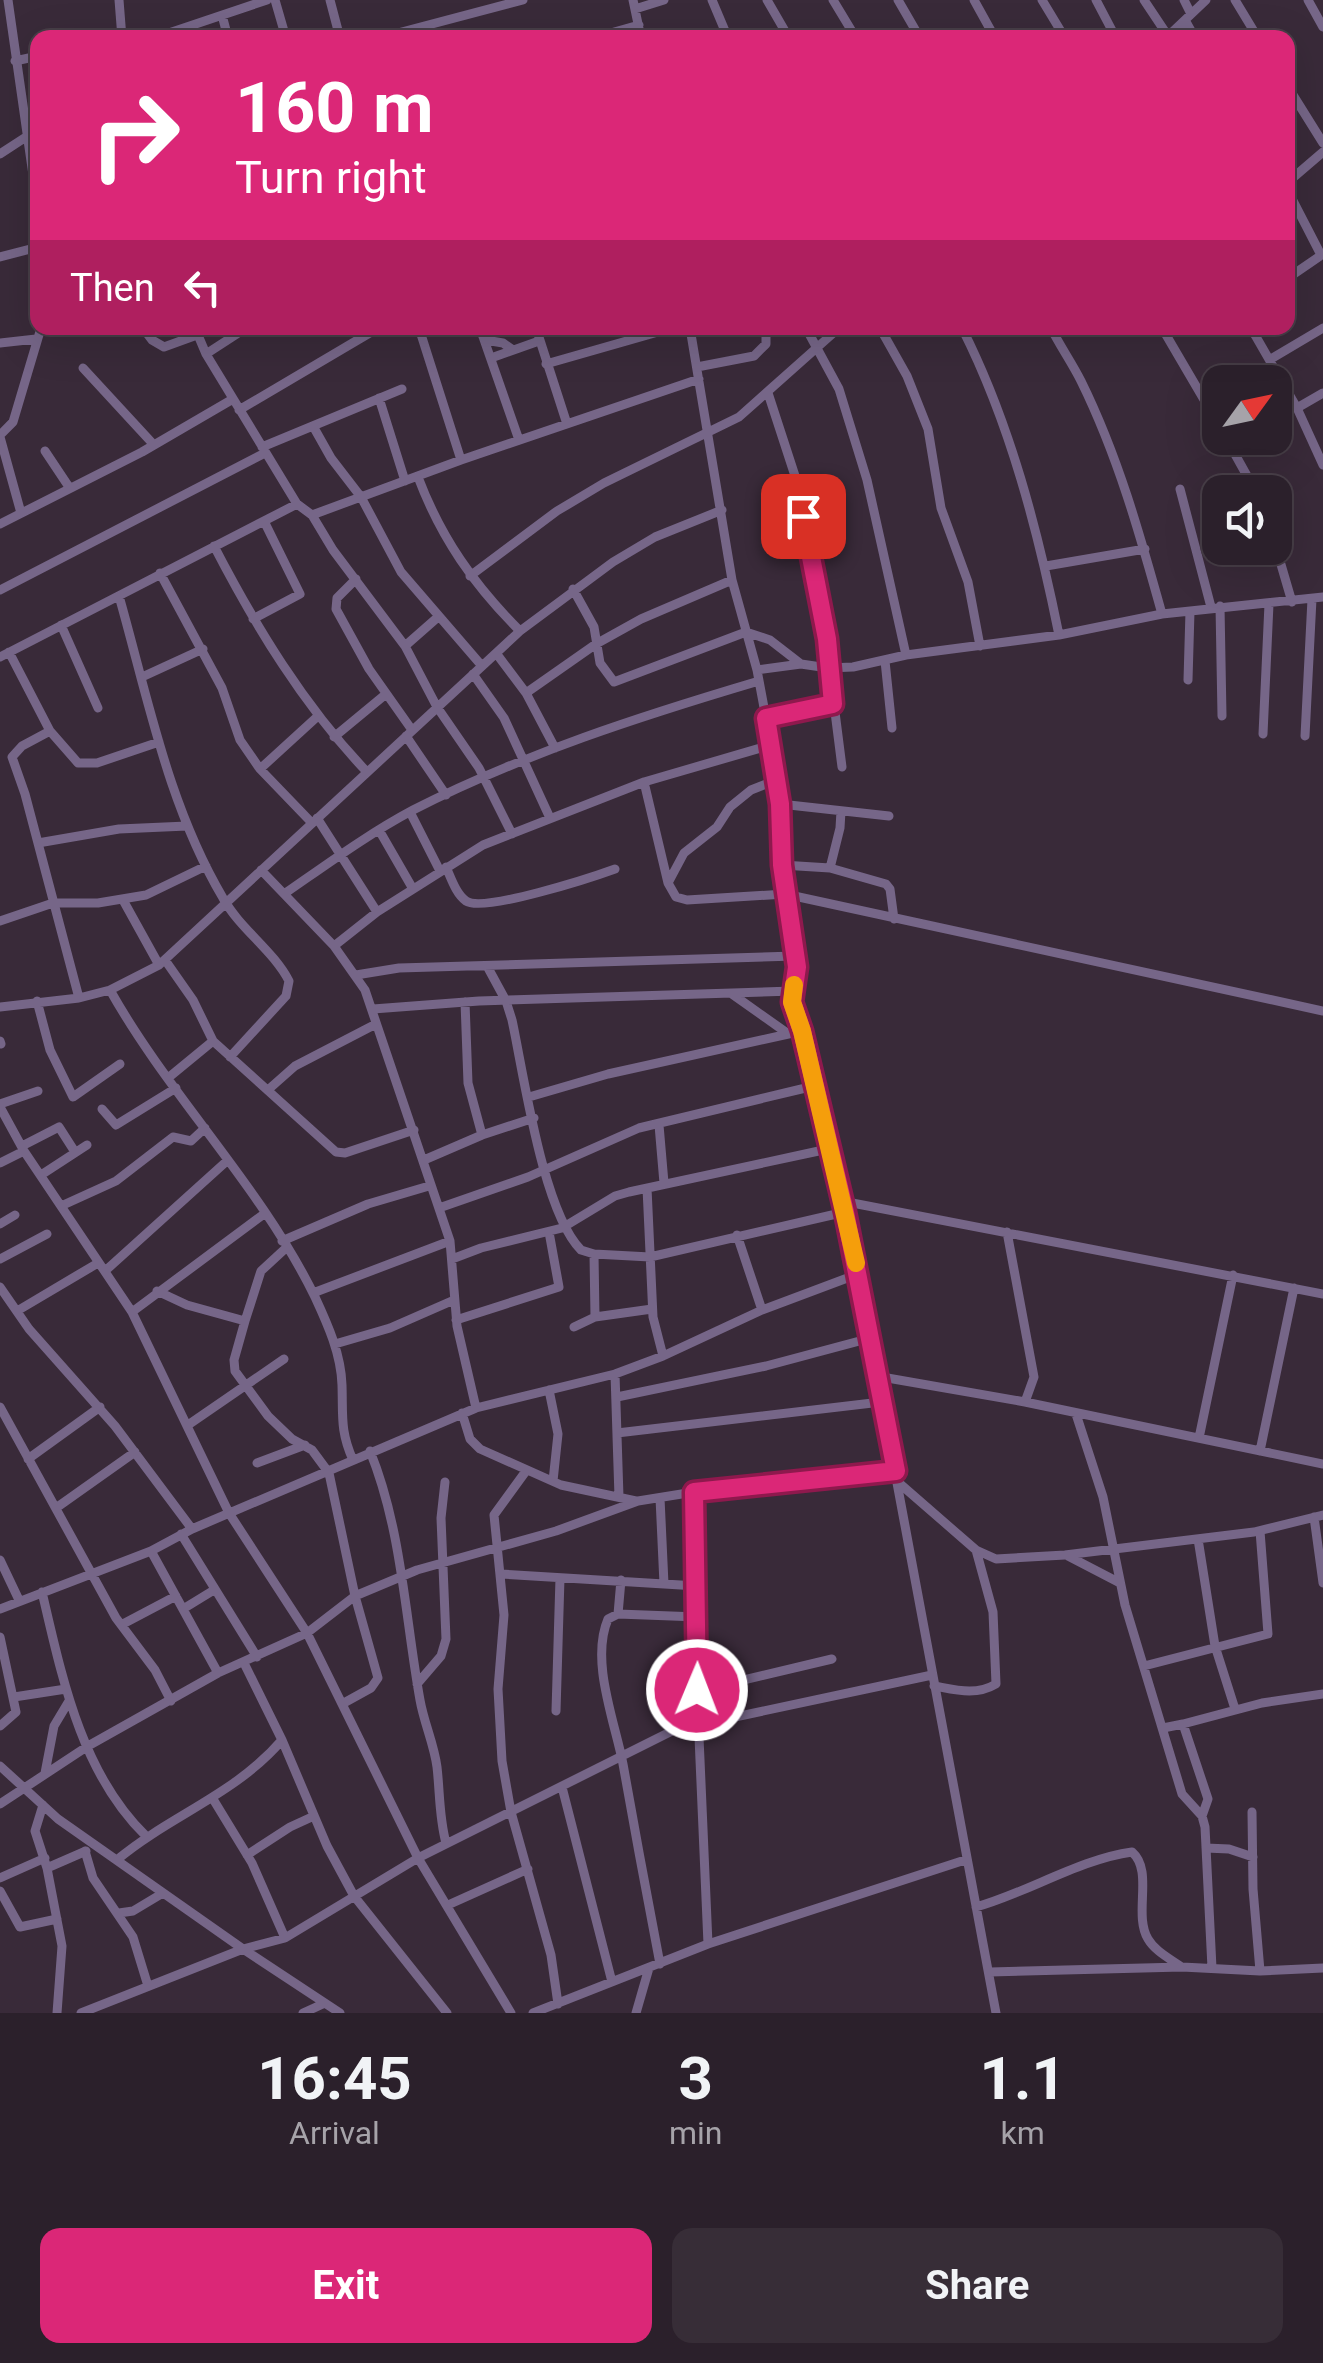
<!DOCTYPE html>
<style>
:root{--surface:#2b202b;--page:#372d37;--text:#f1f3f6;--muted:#a6a3a9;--line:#473e47;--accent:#db2777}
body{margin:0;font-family:Roboto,sans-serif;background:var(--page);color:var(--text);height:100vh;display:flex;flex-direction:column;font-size:38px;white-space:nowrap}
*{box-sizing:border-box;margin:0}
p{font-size:32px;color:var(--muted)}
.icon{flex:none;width:55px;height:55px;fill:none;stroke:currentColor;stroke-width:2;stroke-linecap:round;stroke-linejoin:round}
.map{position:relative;height:2013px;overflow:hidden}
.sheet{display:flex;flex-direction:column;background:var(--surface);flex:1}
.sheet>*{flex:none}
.top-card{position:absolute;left:30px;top:30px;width:1265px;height:305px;border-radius:20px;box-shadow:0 10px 40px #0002,0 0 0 2px var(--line);background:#db2777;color:#fff;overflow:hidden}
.needle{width:65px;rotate:57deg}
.buttons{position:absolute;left:1202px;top:365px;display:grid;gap:20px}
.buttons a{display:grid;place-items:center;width:90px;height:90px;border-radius:20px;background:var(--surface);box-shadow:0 10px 40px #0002,0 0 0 2px var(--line);font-size:50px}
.pin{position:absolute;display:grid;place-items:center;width:85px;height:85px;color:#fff;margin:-42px;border-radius:20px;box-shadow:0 5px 15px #0006}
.me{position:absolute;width:110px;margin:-55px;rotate:1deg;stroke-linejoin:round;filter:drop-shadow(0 0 8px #0008)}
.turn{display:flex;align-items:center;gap:35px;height:210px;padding:0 40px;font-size:45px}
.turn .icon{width:130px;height:130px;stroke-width:2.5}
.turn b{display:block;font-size:70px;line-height:85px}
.then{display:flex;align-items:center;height:95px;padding:0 40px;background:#0003;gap:20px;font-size:38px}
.eta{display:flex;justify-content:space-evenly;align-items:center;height:170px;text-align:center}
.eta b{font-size:60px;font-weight:700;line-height:70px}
.primary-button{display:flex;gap:20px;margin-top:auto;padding:20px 40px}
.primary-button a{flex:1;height:115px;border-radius:20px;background:var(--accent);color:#fff;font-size:40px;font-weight:700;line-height:115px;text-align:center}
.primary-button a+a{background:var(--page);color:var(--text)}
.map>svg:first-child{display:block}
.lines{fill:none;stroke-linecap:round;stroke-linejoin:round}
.street{stroke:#766688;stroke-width:9}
.route-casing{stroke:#8e194d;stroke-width:25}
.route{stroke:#db2777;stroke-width:18}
.slow{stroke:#f59e0b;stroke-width:18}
</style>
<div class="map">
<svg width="1323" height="2013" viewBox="0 0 1323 2013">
<rect width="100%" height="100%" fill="#392a39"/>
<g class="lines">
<!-- street -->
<path class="street" d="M8,0L38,210
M119,0L122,38
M275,0L286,38
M330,0L340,38
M633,0L641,38
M712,0L728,38
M767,0L789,38
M833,0L856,38
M898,0L920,38
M974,0L995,38
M1042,0L1065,38
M1096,0L1116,38
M1144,0L1168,36
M1184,0L1191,14
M1235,0L1258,38
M1308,0L1323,27
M635,9L664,0
M222,15L228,38
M1185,20L1195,38
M154,38L267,0
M379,38L523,0
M593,38L639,25
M1166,38L1206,0
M15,61L38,56
M1288,87L1323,143
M0,154L26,137
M1288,182L1323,152
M1288,191L1321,255
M0,257L38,247
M1288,278L1323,254
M143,328L152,340L164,347L197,335
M195,328L206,354L297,504L312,515L333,550L405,646L437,707L479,768L512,834
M419,328L461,460
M480,328L519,440
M536,328L567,424
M690,328L732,580L757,670L771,745L780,804L782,865L797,967L792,1002L802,1031L858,1274L996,2013
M806,328L839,389L867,480L906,655
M880,328L907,376L928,429L941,508L968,582L980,646
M962,328C1010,423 1038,531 1059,635
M1051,328C1060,346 1072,363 1081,381C1118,456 1140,535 1162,614
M1162,328L1220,427
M1251,328L1297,408L1323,465
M485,340L503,343L513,350
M0,343L36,339
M206,354L246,328
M491,358L539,341
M1271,359L1323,328
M546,364L672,328
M697,367L754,356L766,344V328
M83,368L154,445
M768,393L797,482L822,610L842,767
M379,398L405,481
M1297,408L1323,393
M239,410L378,328
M313,426L331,458L361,497L401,572L482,666
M0,435L13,422L41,328
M0,437L21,513
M1226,438L1256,492
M262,447L402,389
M45,451L69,487
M418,477C441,538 474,585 520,631
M1180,489L1211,607
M312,515L461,460L699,379
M0,524L142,452L233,399
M1275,544L1292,602
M214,546C256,627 304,706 367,772
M1046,566L1145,549
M160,573L222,688L240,740L260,769L312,823
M470,576L557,511L604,483L739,417L839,328
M356,579L337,598L336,609L369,669L412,730
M573,589L594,627L600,663L614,682L746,632L770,640L801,664
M0,590L265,453
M119,596C148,698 168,805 223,898C240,929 273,950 289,981L286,996L230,1057
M1220,606L1222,716
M253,619L300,594L264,521
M61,625L98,708
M405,646L438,617
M9,652L50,731L78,763H97L159,742
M496,653L526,693L555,748
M0,657L297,504
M885,661L892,728
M757,670L801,664L828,668L853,667L906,655L1059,635L1162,614L1323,597
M473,674L504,718L550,818
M142,677L203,649
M1188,680L1190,611
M526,693L596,644L641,619L732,580
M766,718L833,705
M50,731L22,746L12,757L25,794L79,998
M1263,734L1269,604
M406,736L446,795
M1305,736L1312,599
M334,737L386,694
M260,769L318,716
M644,782L668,883L676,897L687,900L785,894L1323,1011
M780,804L889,816
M410,812L440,871
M317,818L377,912
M379,830L413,889
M38,843L119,829L187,826
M782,865L830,868L886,884L890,889L894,919
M446,867C451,878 456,894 466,901C483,913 593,877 615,869
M830,868L840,828L841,811
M261,870L334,946L365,990L450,1241L457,1326L476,1408
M668,883L684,853L717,827L730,807L751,790L776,780
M284,894C326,865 368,834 413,810C523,754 641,716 759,681
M123,900L159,965
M0,921L53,903H98L146,895L206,866
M334,946L377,912L483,845L644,782L771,745
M165,960L193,1000L213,1041L336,1152L345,1153L414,1130
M487,966L506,1001L512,1020C524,1076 543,1212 581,1250L594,1254L650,1257L845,1212
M356,975L399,968L795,956
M110,990C170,1097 261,1186 315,1297C328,1325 341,1354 342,1385C343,1416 340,1431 353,1460
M732,994L787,1033
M37,1001L50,1050L73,1097L120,1064
M465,1002L468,1083L482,1135L534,1118
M0,1007L79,998L110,990L159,965L520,631L613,562L655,537L722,510
M373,1009L479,1001L793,991
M0,1041L1,1044
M168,1078L213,1041
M269,1089L295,1066L376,1024
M529,1097L608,1074L802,1031
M0,1104L38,1091
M0,1107L24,1151L132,1312L229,1513L307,1633L418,1858L511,2013
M102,1109L116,1125L176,1088
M659,1125L664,1183
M22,1146L59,1127L75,1152
M424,1160L482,1135
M0,1163L24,1151
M41,1175L87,1145
M647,1188L653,1317L663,1356
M842,1201L1323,1294
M61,1206L116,1181L173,1137L191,1141L205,1128
M439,1208L528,1177L639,1128L814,1086
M0,1224L15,1215
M1007,1232L1034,1377L1025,1402
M737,1235L762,1310
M282,1241L368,1204L429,1186
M594,1254L595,1317
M0,1259L47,1234
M452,1259L481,1248L562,1228L615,1196L629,1192L828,1149
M105,1271L228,1160
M0,1287L29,1329L115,1426L192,1529
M157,1291L187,1305L245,1321L234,1360L235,1371L268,1416L292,1439L312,1450L329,1473L355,1596L378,1678L371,1688L342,1704
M313,1293L450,1241
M17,1311L98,1263
M132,1312L264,1214
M456,1320L559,1287L549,1232
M245,1321L261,1271L287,1247
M574,1327L595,1317L652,1309
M335,1344L390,1328L454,1300
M615,1374L619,1497
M876,1376L1025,1402L1323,1464
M549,1390L558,1434L553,1481
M617,1397L766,1366L867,1339
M0,1407L116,1618L155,1670L171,1701
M462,1413L470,1439L480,1449L561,1485L636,1501
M1076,1414L1103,1497L1125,1605L1182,1794L1202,1816L1205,1827L1212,1968
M188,1425L284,1359
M617,1433L881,1402
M1199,1438L1233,1275
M370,1451C402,1530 405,1617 420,1700C424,1723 434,1744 437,1767C440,1793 439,1817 446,1843
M1260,1451L1294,1288
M28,1459L100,1407
M257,1463L305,1445
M526,1471L494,1515L504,1615L498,1689L502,1761L511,1812L551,1955L558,2004
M899,1483L976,1550L996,1559L1065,1555L1254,1532L1323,1515
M694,1492L697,1691L708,1944
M660,1498L664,1584
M56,1508L135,1452
M1314,1517L1323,1583
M181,1534L257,1657
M1198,1539L1215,1646L1235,1709
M151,1551L218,1673
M1068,1556L1120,1583
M0,1560L19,1600
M501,1574L697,1586
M42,1592C62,1677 81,1773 146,1836
M0,1609L151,1551L192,1529L476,1408L615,1374L663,1356L762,1310L858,1274
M183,1609L214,1590
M618,1614L621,1580
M121,1625L176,1596
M0,1637L16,1712L0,1726
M244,1663L282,1740L327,1846L354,1896L447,2013
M1144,1666L1268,1634L1260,1531
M417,1684L441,1656L446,1639L441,1518L445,1482
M934,1686C956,1690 976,1696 996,1684L993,1612L976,1550
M697,1691L832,1659
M14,1697L66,1689
M556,1711L560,1578
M1183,1724L1262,1703L1323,1694
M1163,1728L1183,1724L1208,1799L1202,1816
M0,1766L58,1819L243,1949L340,2013
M45,1773L54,1726L69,1701
M562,1787L612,1982
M213,1799L252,1863L285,1938
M0,1804L88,1746L218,1673L307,1633L355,1596L417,1570L556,1531L638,1501L694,1492L896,1471
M43,1805L35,1831L47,1868L62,1946L57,2013
M1252,1812L1253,1889L1260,1971
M1206,1848L1229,1849L1253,1857
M85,1851L93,1878L133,1937L148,1986
M247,1855L290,1827L314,1816
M118,1859C171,1815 236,1794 282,1740
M47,1868L86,1851
M0,1878L45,1858
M0,1891L20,1927L57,1919
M448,1905L528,1869
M976,1907C1027,1893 1080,1859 1132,1852C1154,1871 1133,1914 1148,1939C1155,1951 1169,1958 1180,1966
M119,1913L133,1911L163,1893
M660,1964C647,1897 635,1831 623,1764C615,1722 590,1661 608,1619L618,1614L698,1617
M990,1972L1182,1967L1260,1971L1323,1968
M81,2013L243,1949L285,1938L418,1858L674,1730L932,1675
M303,2013L325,2003
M533,2013L708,1944L965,1860
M636,2013L649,1968"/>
</g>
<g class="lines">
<!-- route casing -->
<g class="route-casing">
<path id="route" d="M697,1690L694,1492L896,1471L845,1212L802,1031L792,1002L797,967L782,865L780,804L766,718L833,704L827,639L803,516"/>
</g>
<!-- route -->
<use href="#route" class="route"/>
<!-- slow -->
<path class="slow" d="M794,985L792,1002L802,1031L856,1263"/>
</g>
</svg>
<div class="buttons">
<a><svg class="needle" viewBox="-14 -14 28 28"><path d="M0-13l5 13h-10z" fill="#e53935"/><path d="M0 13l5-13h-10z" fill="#a6a3a9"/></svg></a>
<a><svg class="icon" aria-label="sound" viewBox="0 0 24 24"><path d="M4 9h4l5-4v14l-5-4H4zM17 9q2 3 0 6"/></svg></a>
</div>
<div class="pin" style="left:803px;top:516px;background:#d93025"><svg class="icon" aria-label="arrive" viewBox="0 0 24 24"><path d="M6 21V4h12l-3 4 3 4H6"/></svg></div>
<svg class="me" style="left:697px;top:1690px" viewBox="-20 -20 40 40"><circle r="17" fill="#db2777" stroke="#fff" stroke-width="3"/><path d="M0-11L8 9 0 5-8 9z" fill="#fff"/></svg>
<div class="top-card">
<div class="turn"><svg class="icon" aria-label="right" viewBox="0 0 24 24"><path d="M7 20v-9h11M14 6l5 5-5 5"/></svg><div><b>160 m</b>Turn right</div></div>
<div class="then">Then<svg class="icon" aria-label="left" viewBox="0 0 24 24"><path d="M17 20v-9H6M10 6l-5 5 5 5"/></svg></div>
</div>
</div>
<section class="sheet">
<div class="eta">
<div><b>16:45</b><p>Arrival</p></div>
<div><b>3</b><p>min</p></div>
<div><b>1.1</b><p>km</p></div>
</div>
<div class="primary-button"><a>Exit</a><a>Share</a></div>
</section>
